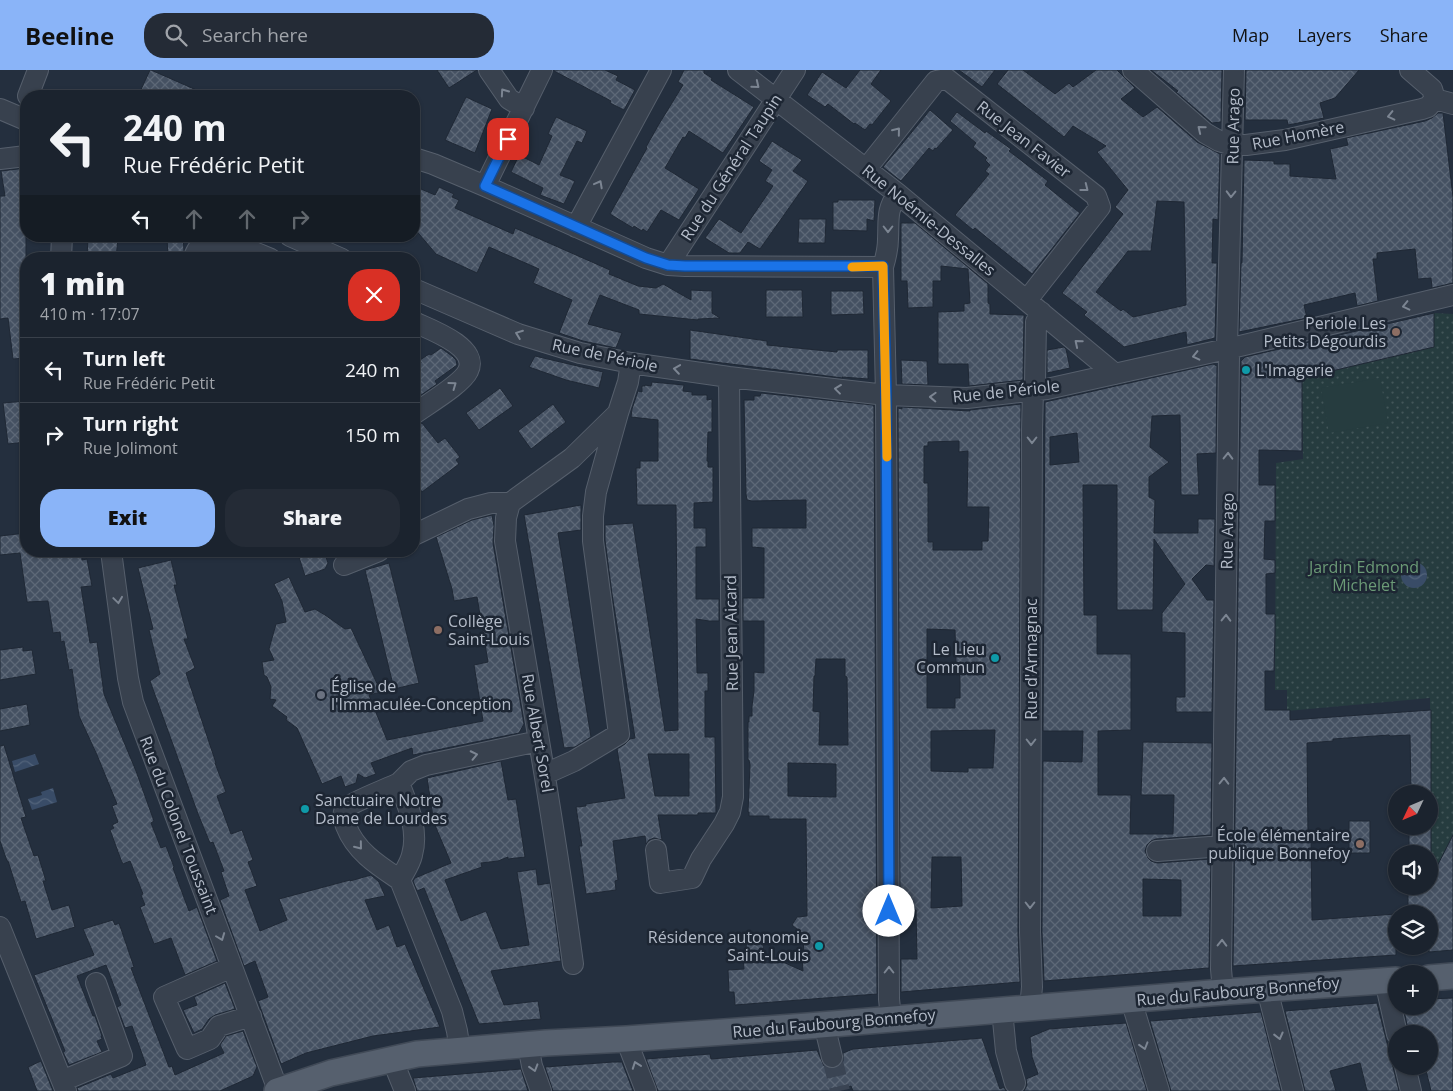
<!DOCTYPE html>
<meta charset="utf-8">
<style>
:root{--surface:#1b232e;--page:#242b36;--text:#f1f3f6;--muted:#a0a4aa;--line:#39404a;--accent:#8ab4f8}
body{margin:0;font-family:"Open Sans",sans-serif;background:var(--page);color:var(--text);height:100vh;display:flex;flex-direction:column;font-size:19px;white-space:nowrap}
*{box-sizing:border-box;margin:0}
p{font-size:16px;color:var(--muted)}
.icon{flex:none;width:28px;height:28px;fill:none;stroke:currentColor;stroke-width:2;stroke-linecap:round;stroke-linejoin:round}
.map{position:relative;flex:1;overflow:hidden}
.panel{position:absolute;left:20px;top:182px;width:400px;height:305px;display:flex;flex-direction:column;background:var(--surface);border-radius:20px;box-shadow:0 1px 4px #0004,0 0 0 1px var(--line)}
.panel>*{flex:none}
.guide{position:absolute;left:20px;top:20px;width:400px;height:152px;border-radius:20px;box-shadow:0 1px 4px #0004,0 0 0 1px var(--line);background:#1b232e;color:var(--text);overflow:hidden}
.needle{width:32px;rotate:226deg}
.buttons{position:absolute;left:1388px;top:715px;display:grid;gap:10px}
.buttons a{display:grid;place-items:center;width:50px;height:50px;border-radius:50%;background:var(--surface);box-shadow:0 1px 4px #0004,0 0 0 1px var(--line);font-size:25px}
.pin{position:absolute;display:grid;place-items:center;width:42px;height:42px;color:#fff;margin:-21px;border-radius:10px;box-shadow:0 2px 8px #0006}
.me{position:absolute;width:55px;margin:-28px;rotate:0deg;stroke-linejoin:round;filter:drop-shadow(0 0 4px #0008)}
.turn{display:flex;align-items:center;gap:18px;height:105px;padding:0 20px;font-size:22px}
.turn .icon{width:65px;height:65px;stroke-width:2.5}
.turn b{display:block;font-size:35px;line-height:42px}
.lanes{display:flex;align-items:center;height:48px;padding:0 20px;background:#0003;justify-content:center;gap:25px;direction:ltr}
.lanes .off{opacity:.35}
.round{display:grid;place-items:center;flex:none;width:52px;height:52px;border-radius:20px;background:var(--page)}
.headline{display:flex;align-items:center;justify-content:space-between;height:85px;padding:0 20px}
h1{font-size:30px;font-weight:800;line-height:38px}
.primary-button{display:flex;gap:10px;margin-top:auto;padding:10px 20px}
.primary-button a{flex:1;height:58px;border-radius:20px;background:var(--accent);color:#111;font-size:20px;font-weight:800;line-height:58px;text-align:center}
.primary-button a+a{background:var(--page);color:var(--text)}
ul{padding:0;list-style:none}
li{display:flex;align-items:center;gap:15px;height:65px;padding:0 20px;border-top:1px solid var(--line)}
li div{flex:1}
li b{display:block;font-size:19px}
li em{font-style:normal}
header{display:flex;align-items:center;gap:30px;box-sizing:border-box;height:70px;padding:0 25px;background:var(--accent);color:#111}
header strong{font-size:24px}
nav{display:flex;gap:28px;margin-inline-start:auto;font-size:18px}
.search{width:350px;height:45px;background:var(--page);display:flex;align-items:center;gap:12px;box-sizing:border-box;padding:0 18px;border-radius:20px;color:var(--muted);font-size:19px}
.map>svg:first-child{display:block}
.grass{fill:url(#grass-dots)}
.pitch{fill:#263c3f}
.water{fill:url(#water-waves)}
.building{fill:url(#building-cross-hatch);stroke:#1f2835;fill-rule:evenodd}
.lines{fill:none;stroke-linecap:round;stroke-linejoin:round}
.minor-tunnel{stroke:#3a4453;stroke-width:20;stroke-dasharray:20 10;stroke-linecap:butt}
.minor-casing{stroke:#565f6c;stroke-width:22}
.major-casing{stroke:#414a57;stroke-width:28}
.minor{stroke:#38414e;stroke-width:20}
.major{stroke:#56606e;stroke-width:25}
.oneway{stroke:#7c8592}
.route-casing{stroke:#114b97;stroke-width:12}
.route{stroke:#1a73e8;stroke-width:9}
.slow{stroke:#f59e0b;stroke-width:9}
.education-dot{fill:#8d6e63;stroke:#1d2633;stroke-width:2}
.culture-dot{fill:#0f9aa8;stroke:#1d2633;stroke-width:2}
.worship-dot{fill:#6b7280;stroke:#1d2633;stroke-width:2}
.labels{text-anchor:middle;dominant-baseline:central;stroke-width:5;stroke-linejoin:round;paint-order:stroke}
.street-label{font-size:16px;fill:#b4bcc9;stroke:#1d2633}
.poi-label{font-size:16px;fill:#b4bcc9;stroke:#1d2633;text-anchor:end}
.park-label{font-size:16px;fill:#6b9a76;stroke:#1d2633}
</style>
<header>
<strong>Beeline</strong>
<div class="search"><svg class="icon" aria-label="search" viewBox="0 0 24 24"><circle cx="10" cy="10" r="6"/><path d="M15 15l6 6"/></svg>Search here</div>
<nav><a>Map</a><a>Layers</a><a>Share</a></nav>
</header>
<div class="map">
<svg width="1453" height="1021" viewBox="0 0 1453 1021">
<defs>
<pattern id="grass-dots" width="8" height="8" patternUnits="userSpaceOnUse" patternTransform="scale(1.25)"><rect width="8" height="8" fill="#263c3f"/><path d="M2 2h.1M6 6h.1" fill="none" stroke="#435659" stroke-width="1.8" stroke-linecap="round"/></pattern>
<pattern id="water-waves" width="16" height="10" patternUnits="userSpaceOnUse" patternTransform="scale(1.25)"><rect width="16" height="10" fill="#394c67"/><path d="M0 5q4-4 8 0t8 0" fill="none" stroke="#53647b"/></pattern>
<pattern id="building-cross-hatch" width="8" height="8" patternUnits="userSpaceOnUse" patternTransform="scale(1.25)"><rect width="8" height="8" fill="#455162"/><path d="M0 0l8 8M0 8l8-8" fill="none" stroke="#5d6877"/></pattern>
</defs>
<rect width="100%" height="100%" fill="#242f3e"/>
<!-- grass -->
<path class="grass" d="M1434,243L1453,244V880L1432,882L1430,628L1287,641V620H1275L1276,393L1303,389L1302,308L1433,277Z"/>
<!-- pitch -->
<path class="pitch" d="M1380,308L1388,353L1329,363L1321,318Z"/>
<!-- water -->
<path class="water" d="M1401 505a13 13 0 1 1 26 0a13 13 0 1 1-26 0Z
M35,684L39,694L15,702L12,691Z
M53,718L57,732L32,740L28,729L42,725L41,722Z"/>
<!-- building -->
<path class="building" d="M150,0H151L210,26H138Z
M437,0H477L449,18Z
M554,0H605L618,6L616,10L635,20L624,40L610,33L611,31L554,1Z
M684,0H704V3L712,8L711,10L754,37L723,83L689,61L685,68L683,67L665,98L699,119L679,150L661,140L647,162L643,159L642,161L634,156L633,158L610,144L647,78L646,77L659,54L683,15L678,12Z
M860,0H881L871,14L891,31L872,55L870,54L865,60L855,53L854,54L828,34L825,37L807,25L822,2L846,18Z
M959,0H995L982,17Z
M1008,0H1023L1055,24L1069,13L1073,17L1096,0H1117L1135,18L1121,29L1143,47L1157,37L1197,72L1220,84L1218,150L1213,149L1212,193H1217L1215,268L1187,275L1186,262L1124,277L1084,245L1087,242L1062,223L1123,144L1115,137L1128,120L1097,82L1106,76L1073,56L1064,67L997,14ZM1157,131L1184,132L1186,235L1133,247L1123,239L1121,241L1096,222L1128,181H1151Z
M1151,0H1222L1221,52L1212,53L1176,22L1178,21Z
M1246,0H1359L1335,28L1320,33L1324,48L1288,55L1287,50H1245Z
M466,27L492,39L475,83L445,70Z
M930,40L953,60L936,79L935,78L933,81L929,78L901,111L883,97Z
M957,42L985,63L986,61L1011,79L1009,81L1048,111L1045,115L1080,143L1032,204L975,158L973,160L955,145L989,104L985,101L990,95L985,90L987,88L973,77L976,73L950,51Z
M1438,43H1443L1453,127V213L1432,218L1431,208L1418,209L1415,179L1377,183V189H1373L1378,231L1357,236L1355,223L1304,235L1307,248L1239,262L1241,193H1242L1244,90L1274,91V94H1290V106L1336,109L1330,79L1348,75L1346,68L1425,51L1432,48Z
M556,47L587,61L582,73L577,71L560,105L575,111L564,134L540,125L543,118L511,102L519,85L539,95L552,66L548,64Z
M772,71L802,90L793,101L808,111L760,179L748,172L740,183H729L705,168L719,149L741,163L773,116L765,111L772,100L759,91Z
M26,98V115L23,116L26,134V288L13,289L8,248L0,249V126H5L1,101Z
M414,116L435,125L439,117L454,124L452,127L459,130L455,138L513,164L515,158L610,200L609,204L638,216L656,218L663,214L691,230V220L712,221V243L720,248L698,249V250L639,244V240L600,225L588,254L622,263L616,278L583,271L559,263L572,230L533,213L539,199L489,177L477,203L436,184L414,158Z
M838,130H875L874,151L867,149V161L833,160V132H838Z
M799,149H826L825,173H798Z
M901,153H915L988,214V233L990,234V244L1024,245L1023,310L969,316L968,294H938V242L964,241V234L970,233L968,199L941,196V211H933V237L908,238L907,211H901Z
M88,166L118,168L116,189H87Z
M167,166H183L184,181L181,189H168Z
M766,220H802L803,247H766Z
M831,221H863L864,244L831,245Z
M1434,243V277L1302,308V381L1259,380V415H1275V451H1265L1264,489L1275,490V503L1266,504V544H1275V561L1274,601H1265V640H1290V650L1431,640V724H1411L1410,665L1390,666L1389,665L1333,669V671L1307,673L1308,765H1311L1312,850L1396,844V885L1233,896L1241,291L1245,287Z
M690,260L767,271V275L837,282V280H868V309L842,307L843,308L690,289Z
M1064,277L1066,279L1070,298L1047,303V280Z
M441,278L452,286L456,290L457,295L435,311L437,314L414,330V297L421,293L420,290L429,284L431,285Z
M535,286L603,302L599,318L566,310L529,297Z
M901,290L927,291L928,315L902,314Z
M1213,294L1217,296L1216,383L1197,384L1199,425H1181L1180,345L1152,346L1150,377L1169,392L1149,407V427L1155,430L1154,463H1198V449H1215L1214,496L1206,495L1192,509L1207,530H1214L1212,642H1176V627H1185V563L1162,562V543L1185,514L1154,469L1153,540H1117V415H1083L1084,545H1097V584H1131V660L1098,661V725H1131L1130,764H1173L1174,725H1141L1143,672L1212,673L1211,765L1156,769L1151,771L1147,775L1145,781L1148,788L1151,791L1157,793L1211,789L1209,898L1044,911L1042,862L1043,691L1082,692L1083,661H1043L1045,332ZM1077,363L1079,392L1050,395V367ZM1143,809L1181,810V846H1143Z
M652,312L684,315L683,321L692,322V325H707V330L712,329V362H708L707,391H708V397H713V432L694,433V458H706V477H696V529H719V551H709L696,549L697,603H708V621H705V667H715L716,743H698V745H658L662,770L654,768L649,770L646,774L645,766L613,771L618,810L615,811L616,820L586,824L579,776H582L576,737L586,736V734L625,728L617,679L625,674L630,669L635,668L612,524L605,470V455L633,453L665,661L678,660L676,435H637L636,398H640V391H658V350L631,347L632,339L638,321L642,322V316H645V315L651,316ZM648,684H689V726H655Z
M500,318L513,336L479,360L466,343Z
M761,323L873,335L874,337L877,924L735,935L734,922H729L728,900L744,899L743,885L747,884L746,873L763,871L764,893L783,892L803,901L802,888H804L803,864L792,855L797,847L807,846L806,749H769V746H749V742H748L750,695L749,690H748V652H749V646H752V636L754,621V602L764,603V551H743V528H764V478L752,477V458H806V430L752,431L747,430L746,424L744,330H754V326H760ZM816,589H845V606L847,607L848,675H819L820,642L813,641L814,606H815ZM788,693L836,694V727L788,726Z
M26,331V372L8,374L3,333Z
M553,334L566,352L531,379L518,361Z
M1021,334L1018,862L1020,912L901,922V889H917L916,840L900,841L898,338L902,339V337L970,341V340ZM959,371V382L968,381L967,437H989L988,471H982V480H933V472H928V413H924V376H928V372ZM927,559L955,560L956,593H959L960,611V628H955V638H927ZM995,660L993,698H968V702L931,701V661ZM932,787H961L962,836L931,838Z
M422,353L438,373L445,368L460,387L456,390L459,394L422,422L414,410V356Z
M581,435V460L558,463L591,667L575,677L564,678L524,445Z
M492,445L494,456L493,473L524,654L519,663L413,685L412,678L371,693L376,704L365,708L358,704L356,713L345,717L341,706L322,714L297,658L286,650L287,647L272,636L276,630L270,629L271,617L267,607L264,605L262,592L274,590L269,579L276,554L286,552L282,531L274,514L289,507L305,542L315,539L325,545L345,559L351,558L381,622L369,625L387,670L483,651L474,595L488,592L477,527L454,531L452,519L436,467L472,450Z
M26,463V481H81L82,490L87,489L92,516L81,517L90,573L97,572L104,624L136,701L154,751L151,753L161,778L166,776L174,797L173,798L189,841L197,837L217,891L185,905L171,868L154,874L140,837L145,835L141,825L143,824L130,791L123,794L121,790L110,760L114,758L112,755L118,752L112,736L117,734L97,685L79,646L72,599L69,600L64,571L61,572L60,562L53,563L48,531L27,532L20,483L0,485V466Z
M297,481H324L328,493L325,499L305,506Z
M171,490L177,515H174L188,569H184L195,598L186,603L216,693H215L226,722L217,726L231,764L242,760L253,790L248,792L257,816L245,820L260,861L287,850L279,829L350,810V811L371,805L379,812L385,826L365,830L377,860L389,855L397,877L405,874L440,957L373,966L306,983L281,994L258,931L268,927L255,891L244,896L220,830L229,826L221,802L224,801L213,772L210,773L198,744L150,611L160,604L149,560L153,559L138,498Z
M389,493L419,613L394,619L365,500Z
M23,577V581L32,580L36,604L0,610V580Z
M27,634L30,655L0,661V639Z
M4,675L26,747L21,748L34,786L38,785L46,811H43L52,840L69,835L75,857L36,869L25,831L21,832L8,791H7L0,771V676Z
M501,691L508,730L516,729L525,787L508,789V787L498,791L481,793L482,797L445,810L461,851L486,841L501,879L529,875L517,802L536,799L538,815L550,813L561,891L491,901L504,935L538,931L541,949L479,954L424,818L417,821L413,811L415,808L451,793L434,753L427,708Z
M1349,751H1370V783H1349Z
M1409,756H1431V784H1409Z
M1453,765V880L1429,882V844H1408V816H1429V812Z
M113,850L115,855L119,853L134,897L131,898L169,997L172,996L175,1005L224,983L220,975L226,966L243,961L257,997L253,1006L220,1021H78L77,1018L111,1004L113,1008L146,995L132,956L125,958L117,937L121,935L106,895L77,906L93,946H95L102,966H101L102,969L97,971L102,982L69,995L63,982L65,981L34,905L94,885L83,859Z
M225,913L235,939L215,945L209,949L202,959L194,963L183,940L197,935L194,927Z
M1453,928V1021H1431L1425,996H1429V964H1409L1403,936H1429V929Z
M1377,933L1399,1021H1367L1360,993L1330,1001L1336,1021H1305L1285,941Z
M1261,942L1281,1021H1171L1150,951Z
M1126,953L1147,1021H1024L1027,1015L1026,1009L1038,1004L1032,987L1030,967L1049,959Z
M982,968L1000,1019L1004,1017L1006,1021H853L851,1016L840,1021H658L646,989L710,984L711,989L817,980L824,996L828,998L834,999L840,996L843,991V983L853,979Z
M41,991L53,1021H37L28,997Z
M613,992H622L633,1021H553L545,997Z
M521,999L528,1021H417L413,1008Z"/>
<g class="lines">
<!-- minor-tunnel -->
<path class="minor-tunnel" d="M832,987L840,1021"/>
<!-- minor casing -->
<g class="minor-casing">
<path id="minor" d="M489,0L509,29L524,38
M738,0L898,124L1115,304
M1133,0L1205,63L1219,71L1232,75H1246L1285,70L1422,39L1428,37L1435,29
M1410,0L1432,19L1435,29
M28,26L38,0
M1435,29L1453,34
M0,39L26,50
M414,88L433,94L485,116L646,188L668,195L685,196L883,197
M0,89L26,86
M866,99L936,11L947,9L1096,126L1100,137L1027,230
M485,116L542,0
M576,157L661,0
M290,166L342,189
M61,189L62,166
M193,189C196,182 198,176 205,173C219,166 257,183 271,189
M668,195L795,0
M414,219L518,264L580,283L631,293L729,307L886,325L967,328L1047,319L1240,276L1453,225
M414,252C429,259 480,277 468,301C462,314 426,335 414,344
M414,465L468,439L491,433H510
M111,481L128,608L133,632L278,1020
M344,495L379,481
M545,704L574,691L619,664L593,471V446L596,422L618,343
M399,713C389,718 352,732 346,738C342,743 344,751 346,756C356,782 379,796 400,810
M656,780L660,813L692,808L701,789L724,754L730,742L733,727L729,307
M1157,781L1223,776
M400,810C404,802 410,794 412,785C419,760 408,736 399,713L411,701L426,695L539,671
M400,810L452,941L457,961L460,981
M0,857L66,1021
M573,894C554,752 529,612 505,471L506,448L510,433L572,388L618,343L628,312L631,293
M232,897L164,927L187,979L210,969L219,956L251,946
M1385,911L1397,964
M1267,919L1293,1021
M1223,922L1221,899L1229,287L1227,278L1234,0
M1131,930L1159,1021
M1030,938L1032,917L1030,862L1032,360L1033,321L1035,312L1036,252L1041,242
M1002,940L1006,981L1015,1013
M891,948L889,929L886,325L883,197C886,187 888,179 888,169C889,151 886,139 898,124
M824,954L832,987
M626,969L646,1021
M528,975L532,996L541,1021
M392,989L405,1021
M1405,996L1411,1021
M62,1011L122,986L96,913"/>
</g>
<!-- major casing -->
<g class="major-casing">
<path id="major" d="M1429,908L1453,906
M277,1021L331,1003L417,984L546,973L626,969L808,956L1223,922L1396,910"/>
</g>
<!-- minor -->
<use href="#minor" class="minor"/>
<!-- major -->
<use href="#major" class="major"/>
</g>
<!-- one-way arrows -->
<defs><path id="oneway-chevron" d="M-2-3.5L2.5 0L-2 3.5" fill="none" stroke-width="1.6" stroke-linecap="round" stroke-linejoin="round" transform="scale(1.25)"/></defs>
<g class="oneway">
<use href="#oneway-chevron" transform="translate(756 15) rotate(39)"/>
<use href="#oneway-chevron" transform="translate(504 22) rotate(-125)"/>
<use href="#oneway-chevron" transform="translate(1391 46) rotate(167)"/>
<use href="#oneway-chevron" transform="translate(1201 59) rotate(-141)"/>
<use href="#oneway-chevron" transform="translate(897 61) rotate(-51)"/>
<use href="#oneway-chevron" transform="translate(599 114) rotate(-62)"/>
<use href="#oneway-chevron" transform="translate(1085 118) rotate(38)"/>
<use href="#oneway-chevron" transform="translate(1231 124) rotate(91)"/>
<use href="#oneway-chevron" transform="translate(888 159) rotate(90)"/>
<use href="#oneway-chevron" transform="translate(1406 236) rotate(167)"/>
<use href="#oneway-chevron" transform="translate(519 264) rotate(-159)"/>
<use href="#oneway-chevron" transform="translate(1078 273) rotate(-140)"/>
<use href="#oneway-chevron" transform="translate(1196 286) rotate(167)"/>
<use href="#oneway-chevron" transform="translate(677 299) rotate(-172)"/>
<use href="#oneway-chevron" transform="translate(453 315) rotate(-36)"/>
<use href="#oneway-chevron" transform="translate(838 319) rotate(-173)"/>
<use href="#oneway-chevron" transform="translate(933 327) rotate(-178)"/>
<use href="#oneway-chevron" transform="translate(1032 370) rotate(90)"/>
<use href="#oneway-chevron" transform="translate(1228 386) rotate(-89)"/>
<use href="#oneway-chevron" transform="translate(118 530) rotate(82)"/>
<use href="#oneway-chevron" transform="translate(1226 548) rotate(-89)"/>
<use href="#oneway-chevron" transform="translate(1031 672) rotate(90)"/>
<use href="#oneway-chevron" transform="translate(474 685) rotate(-12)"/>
<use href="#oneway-chevron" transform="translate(1224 711) rotate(-89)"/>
<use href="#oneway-chevron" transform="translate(359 776) rotate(51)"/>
<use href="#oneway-chevron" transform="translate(1030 835) rotate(90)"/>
<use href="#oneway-chevron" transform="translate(221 867) rotate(69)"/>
<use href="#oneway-chevron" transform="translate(1222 873) rotate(-89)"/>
<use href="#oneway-chevron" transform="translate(889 900) rotate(-90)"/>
<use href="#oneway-chevron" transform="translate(1279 966) rotate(76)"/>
<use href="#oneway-chevron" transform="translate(1144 976) rotate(73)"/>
<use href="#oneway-chevron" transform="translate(636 995) rotate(-110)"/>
<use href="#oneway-chevron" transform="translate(534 998) rotate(73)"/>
</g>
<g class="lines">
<!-- route casing -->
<g class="route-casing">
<path id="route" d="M508,69L485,116L646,188L668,195L685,196H883L886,316L889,841"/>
</g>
<!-- route -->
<use href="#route" class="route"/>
<!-- slow -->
<path class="slow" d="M852,197L883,196L887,387"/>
</g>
<!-- markers -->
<g class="education-dot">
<circle cx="1396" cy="262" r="5"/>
<circle cx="438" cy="560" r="5"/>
<circle cx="1360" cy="774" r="5"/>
</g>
<g class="culture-dot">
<circle cx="1246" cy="300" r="5"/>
<circle cx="995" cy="588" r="5"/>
<circle cx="305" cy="739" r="5"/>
<circle cx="819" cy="876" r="5"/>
</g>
<circle class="worship-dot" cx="321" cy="625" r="5"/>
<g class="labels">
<!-- street labels -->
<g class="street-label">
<text transform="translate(1233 56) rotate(-89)">Rue Arago</text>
<text transform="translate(1298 65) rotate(-11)">Rue Homère</text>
<text transform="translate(1024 69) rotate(38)">Rue Jean Favier</text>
<text transform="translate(731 97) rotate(-57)">Rue du Général Taupin</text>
<text transform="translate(929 150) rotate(39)">Rue Noémie-Dessalles</text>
<text transform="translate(605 285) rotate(12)">Rue de Périole</text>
<text transform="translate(1006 321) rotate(-6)">Rue de Périole</text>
<text transform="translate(1227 461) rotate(-89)">Rue Arago</text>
<text transform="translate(731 563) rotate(-91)">Rue Jean Aicard</text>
<text transform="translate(1031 589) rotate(-90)">Rue d'Armagnac</text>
<text transform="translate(538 663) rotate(80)">Rue Albert Sorel</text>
<text transform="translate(179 755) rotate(69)">Rue du Colonel Toussaint</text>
<text transform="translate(1238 921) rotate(-5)">Rue du Faubourg Bonnefoy</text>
<text transform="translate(834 953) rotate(-5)">Rue du Faubourg Bonnefoy</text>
</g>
<!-- poi labels -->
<g class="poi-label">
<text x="1386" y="253">Periole Les<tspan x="1386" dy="18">Petits Dégourdis</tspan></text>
<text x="1256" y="300" text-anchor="start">L'Imagerie</text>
<text x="448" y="551" text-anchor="start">Collège<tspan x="448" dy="18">Saint-Louis</tspan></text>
<text x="985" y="579">Le Lieu<tspan x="985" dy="18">Commun</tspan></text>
<text x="331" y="616" text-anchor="start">Église de<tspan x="331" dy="18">l'Immaculée-Conception</tspan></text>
<text x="315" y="730" text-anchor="start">Sanctuaire Notre<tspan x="315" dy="18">Dame de Lourdes</tspan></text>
<text x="1350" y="765">École élémentaire<tspan x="1350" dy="18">publique Bonnefoy</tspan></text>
<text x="809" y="867">Résidence autonomie<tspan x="809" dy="18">Saint-Louis</tspan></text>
</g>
<!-- park labels -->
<g class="park-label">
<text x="1364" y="497">Jardin Edmond<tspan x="1364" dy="18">Michelet</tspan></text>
</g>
</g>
</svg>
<div class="buttons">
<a><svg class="needle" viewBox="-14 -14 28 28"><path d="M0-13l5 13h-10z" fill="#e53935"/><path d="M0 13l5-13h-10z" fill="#a0a4aa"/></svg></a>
<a><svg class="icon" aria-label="sound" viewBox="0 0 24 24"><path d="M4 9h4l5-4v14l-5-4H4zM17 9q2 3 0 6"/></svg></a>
<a><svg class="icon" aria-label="layers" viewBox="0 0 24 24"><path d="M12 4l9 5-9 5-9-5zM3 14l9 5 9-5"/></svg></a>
<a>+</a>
<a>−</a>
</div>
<div class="pin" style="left:508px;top:69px;background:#d93025"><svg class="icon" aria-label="arrive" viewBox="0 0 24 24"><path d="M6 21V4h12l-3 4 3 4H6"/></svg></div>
<svg class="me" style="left:889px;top:841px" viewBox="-20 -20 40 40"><circle r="19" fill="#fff"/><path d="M0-13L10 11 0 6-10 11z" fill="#1a73e8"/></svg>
<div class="guide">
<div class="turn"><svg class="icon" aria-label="left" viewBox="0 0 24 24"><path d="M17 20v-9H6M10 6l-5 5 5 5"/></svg><div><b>240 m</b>Rue Frédéric Petit</div></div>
<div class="lanes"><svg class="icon" aria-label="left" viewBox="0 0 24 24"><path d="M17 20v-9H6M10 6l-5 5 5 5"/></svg><svg class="icon off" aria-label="ahead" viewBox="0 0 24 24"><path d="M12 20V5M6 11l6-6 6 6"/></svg><svg class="icon off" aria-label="ahead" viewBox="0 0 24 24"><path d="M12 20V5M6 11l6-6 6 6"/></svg><svg class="icon off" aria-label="right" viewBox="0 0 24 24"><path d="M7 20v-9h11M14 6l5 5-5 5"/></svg></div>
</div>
<section class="panel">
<div class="headline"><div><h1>1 min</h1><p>410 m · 17:07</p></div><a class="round" style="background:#d93025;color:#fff"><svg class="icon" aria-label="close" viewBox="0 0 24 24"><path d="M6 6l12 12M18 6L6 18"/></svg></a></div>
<ul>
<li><svg class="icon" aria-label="left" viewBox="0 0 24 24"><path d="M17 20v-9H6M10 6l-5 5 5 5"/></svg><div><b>Turn left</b><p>Rue Frédéric Petit</p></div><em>240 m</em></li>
<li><svg class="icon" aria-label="right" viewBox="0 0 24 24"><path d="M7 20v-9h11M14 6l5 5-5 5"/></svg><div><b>Turn right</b><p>Rue Jolimont</p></div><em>150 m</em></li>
</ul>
<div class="primary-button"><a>Exit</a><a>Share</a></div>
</section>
</div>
